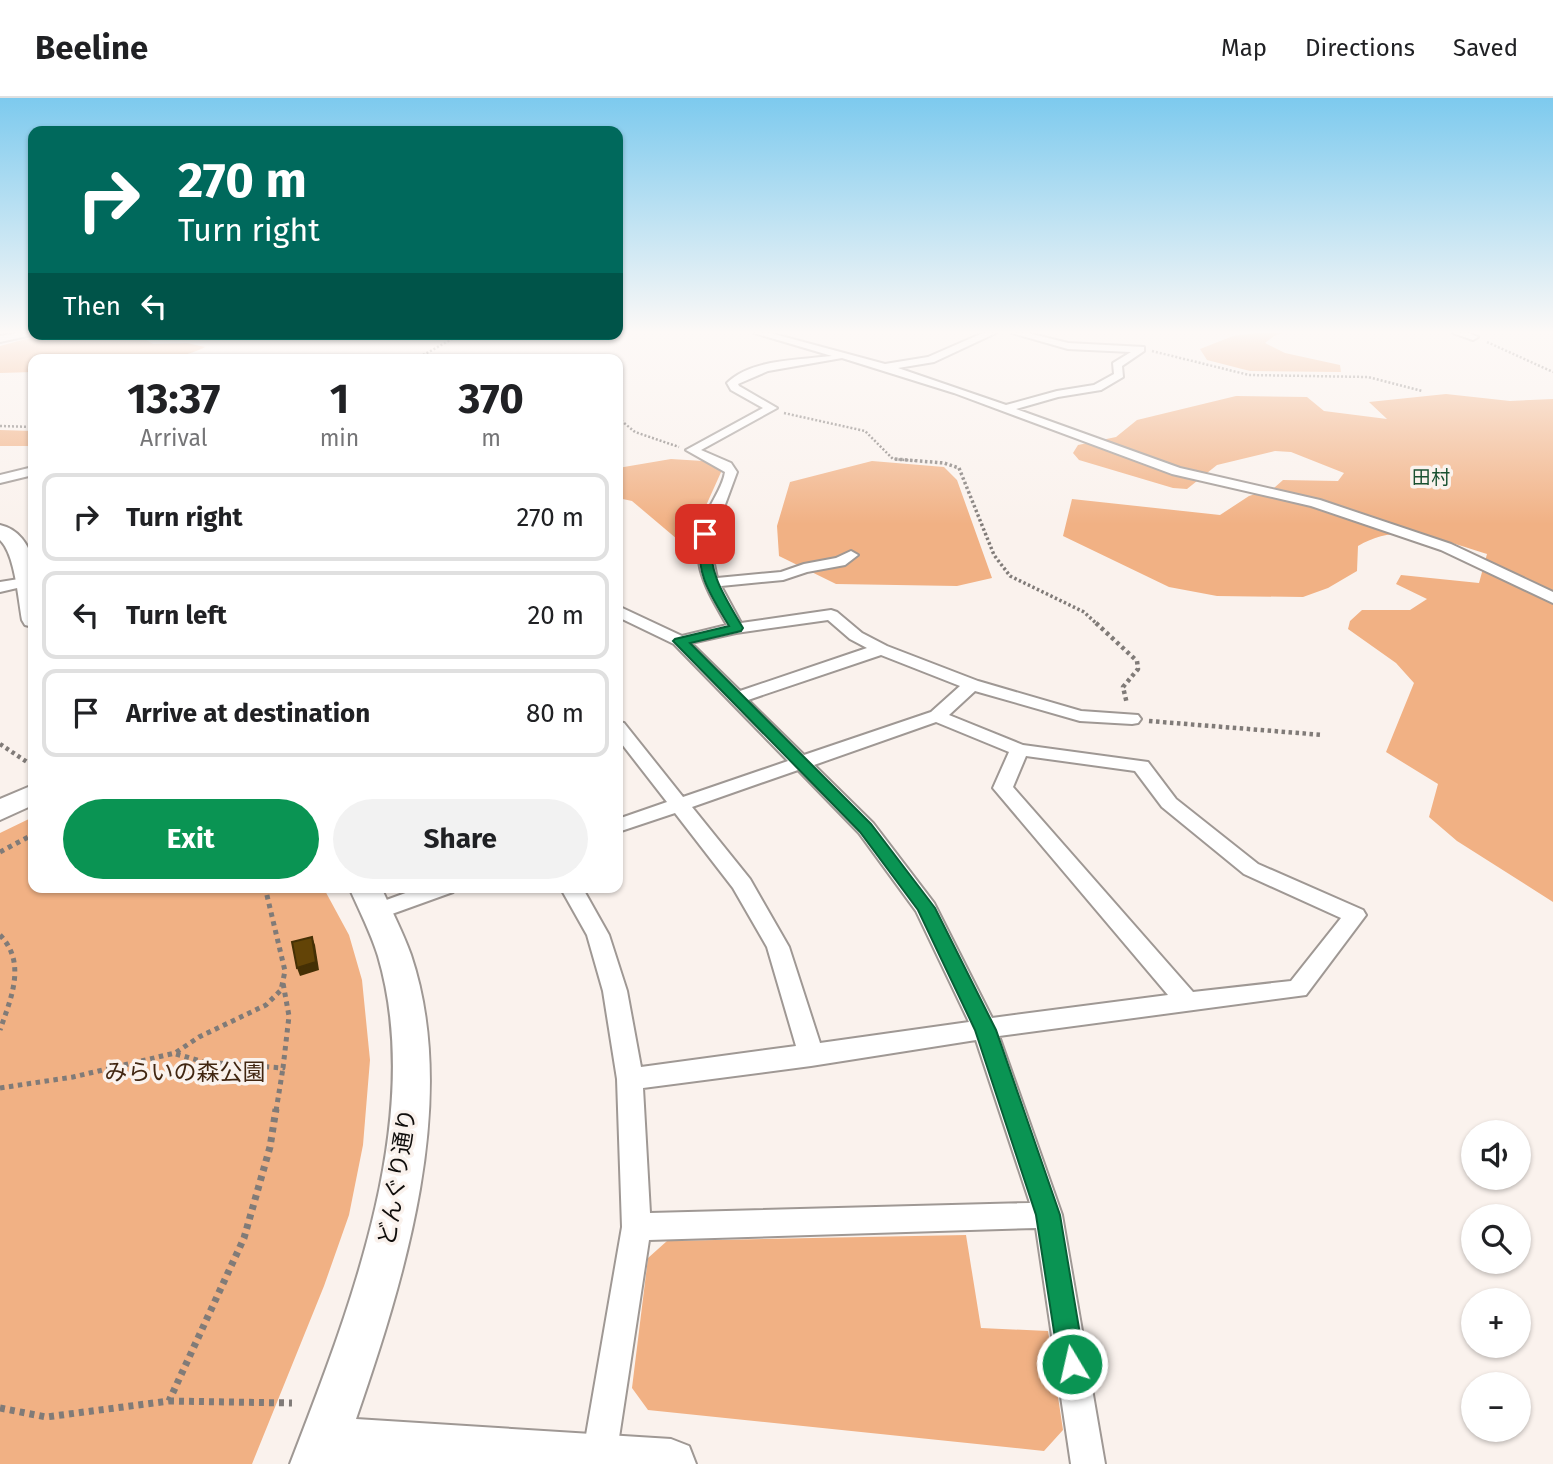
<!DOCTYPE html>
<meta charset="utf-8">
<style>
:root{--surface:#fff;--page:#f2f2f2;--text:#202124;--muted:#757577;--line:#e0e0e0;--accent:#0a9453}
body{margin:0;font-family:"Fira Sans","Noto Sans JP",sans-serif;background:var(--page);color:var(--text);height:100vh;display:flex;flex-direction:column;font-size:26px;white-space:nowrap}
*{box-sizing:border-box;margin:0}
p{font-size:23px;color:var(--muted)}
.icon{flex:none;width:38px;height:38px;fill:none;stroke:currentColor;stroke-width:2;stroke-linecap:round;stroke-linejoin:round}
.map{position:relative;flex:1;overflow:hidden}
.drawer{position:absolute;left:28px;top:256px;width:595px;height:539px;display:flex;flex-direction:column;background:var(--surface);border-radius:14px;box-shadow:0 2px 5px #0004}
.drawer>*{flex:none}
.banner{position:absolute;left:28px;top:28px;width:595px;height:214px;border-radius:14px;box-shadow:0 2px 5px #0004;background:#00695c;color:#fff;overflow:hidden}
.buttons{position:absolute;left:1461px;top:1022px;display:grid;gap:14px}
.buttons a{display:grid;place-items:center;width:70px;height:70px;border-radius:50%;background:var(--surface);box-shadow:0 2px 5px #0004;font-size:35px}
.pin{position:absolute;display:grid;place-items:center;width:60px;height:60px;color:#fff;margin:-30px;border-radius:14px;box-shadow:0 4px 10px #0006}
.me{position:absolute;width:77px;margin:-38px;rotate:351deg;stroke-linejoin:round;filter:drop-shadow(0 0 5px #0008)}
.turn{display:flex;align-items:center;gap:24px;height:147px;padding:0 35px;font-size:32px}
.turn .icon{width:91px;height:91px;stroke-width:2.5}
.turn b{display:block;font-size:49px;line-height:60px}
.then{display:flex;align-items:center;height:66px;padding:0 35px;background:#0003;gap:14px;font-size:26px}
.eta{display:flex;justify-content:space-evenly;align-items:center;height:119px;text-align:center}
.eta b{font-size:42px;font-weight:700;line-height:49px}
.primary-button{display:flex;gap:14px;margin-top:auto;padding:14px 35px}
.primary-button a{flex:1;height:80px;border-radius:42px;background:var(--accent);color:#fff;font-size:28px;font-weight:700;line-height:80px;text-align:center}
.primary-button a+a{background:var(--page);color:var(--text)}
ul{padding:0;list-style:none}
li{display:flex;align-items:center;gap:21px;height:88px;margin:0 14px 10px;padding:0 21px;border:4px solid var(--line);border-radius:14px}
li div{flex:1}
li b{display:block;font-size:26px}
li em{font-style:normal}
header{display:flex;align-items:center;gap:42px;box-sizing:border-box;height:98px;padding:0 35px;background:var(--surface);border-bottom:2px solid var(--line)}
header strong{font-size:33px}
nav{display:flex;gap:38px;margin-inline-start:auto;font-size:24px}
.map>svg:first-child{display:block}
.green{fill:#f1b184}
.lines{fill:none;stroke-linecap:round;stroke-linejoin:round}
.street-casing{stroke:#9f9894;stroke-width:4}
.secondary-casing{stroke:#9f9894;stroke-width:4}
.path-far4{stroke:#807b78;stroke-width:2.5;stroke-dasharray:2 2;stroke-linecap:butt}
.path-far3{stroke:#807b78;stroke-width:3.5;stroke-dasharray:2.5 2.5;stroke-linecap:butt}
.path-far2{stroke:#807b78;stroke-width:4.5;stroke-dasharray:3.5 3.5;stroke-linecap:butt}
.path-far1{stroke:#807b78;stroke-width:5;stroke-dasharray:4.5 4.5;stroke-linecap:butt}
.path{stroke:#807b78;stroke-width:7;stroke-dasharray:5 5;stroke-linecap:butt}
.street{fill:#fff;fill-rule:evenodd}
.secondary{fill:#fff;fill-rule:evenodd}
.shaded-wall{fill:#453005}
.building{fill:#634407;stroke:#453005;stroke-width:2}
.route{fill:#0a9453;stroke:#066036;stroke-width:2}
.labels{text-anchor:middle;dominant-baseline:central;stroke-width:7;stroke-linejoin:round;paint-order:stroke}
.far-quarter-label{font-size:19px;fill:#185030;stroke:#faf2ed}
.near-park-label{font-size:23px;fill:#412611;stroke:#faf2ed}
.near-street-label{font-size:23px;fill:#0f0d0b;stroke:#faf2ed}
</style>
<header>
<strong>Beeline</strong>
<nav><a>Map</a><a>Directions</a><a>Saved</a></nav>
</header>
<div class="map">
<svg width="1553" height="1366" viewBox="0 0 1553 1366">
<rect width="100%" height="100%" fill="#faf2ed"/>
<!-- green -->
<path class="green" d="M1255,235H1284L1274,238L1265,245L1285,255L1340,267L1341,274L1250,273L1207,262L1200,251L1233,238Z
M63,236H137L153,246L187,245L205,249C168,270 78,261 33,261V274L0,275V248L26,241Z
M1446,296L1510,303L1553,301V804L1457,743L1429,719L1438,686L1386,654L1414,585L1396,565L1348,531L1350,523L1362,512H1410L1427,501L1396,486L1401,477L1479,485L1487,456C1441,443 1403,422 1358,448L1357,473L1328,490L1303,499L1217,498L1169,489L1063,438L1072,401L1220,417L1249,398L1274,390L1283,382L1338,383L1344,375L1291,354L1275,353L1217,367L1187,391L1173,390L1079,362L1073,355L1078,347L1116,339L1137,322L1236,298L1307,299L1324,313L1387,321L1369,304Z
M0,332L33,333V348H0Z
M671,361L703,363L722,372L691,441H677L632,403L618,400V370Z
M872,363L944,369L957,382L992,480L957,488L836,486L779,458L777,428L790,384Z
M33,719V789H323L349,837L362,882L370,962L363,1047L349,1117L324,1188L252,1366H0V735Z
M966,1137L981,1230L1048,1233L1063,1332L1044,1353L648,1312L632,1290L648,1160L667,1143Z"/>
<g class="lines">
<!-- street casing -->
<g class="street-casing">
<path id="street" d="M18,235L37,236L0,244V238Z
M754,235H770L885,266L928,259L983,235H996L934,264L898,270L1006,307L1057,293L1094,287L1114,276L1113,265L1131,254L1068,251L1012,235H1028L1068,245L1144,249V253L1122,268L1123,279L1101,292L1058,299L1016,311L1180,370L1320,402L1451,446L1553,494V505L1441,452L1311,408L1172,376L954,295L842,260L768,273L738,286L739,288L777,310L701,352L731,365L737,374L712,442V457L717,480L781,474L804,466L836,460L851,453L858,457L845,467L807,474L783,482L721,488L741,525L831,512L837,514L862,535L887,548L978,583L1081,613L1138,617L1141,621L1138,625L1132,626L1080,623L975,593L949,617L1023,647L1148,664L1176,701L1258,766L1363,812L1366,817L1306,897L999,938L1062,1117L1105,1366H1071L1036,1130L649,1142L615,1366H581L622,1129L617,981L603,893L587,837L560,789H582L609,837L627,893L641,969L796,948L767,849L733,790L675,715L618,734V721L667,704L618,641V624L624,625L683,699L788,663L674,546L618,519V508L682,538L727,527C704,487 687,461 707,415C713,401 723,388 725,374L686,352L763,310L731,292L727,285C751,261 799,262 832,258ZM828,522L850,541L867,550L740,593L691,545L736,535ZM881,557L960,588L931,614L804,657L748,602ZM936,624L1009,654L993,690L1168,897L992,920L934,805L873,725L814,667ZM1026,658L1135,673L1162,709L1244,776L1341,820L1291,883L1193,894L1013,689ZM798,672L859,735L916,813L969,924L820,945L789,849L750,781L692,709ZM976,942L1030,1105L650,1115L643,990L811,968Z
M1453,235H1469L1478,239L1473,242Z
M472,236H531L526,239H477Z
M33,369V377L0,385V377Z
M25,480L32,484L30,487L0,494V484Z
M422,789H456L453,794L378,821L370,818L367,813L370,808Z"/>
</g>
<!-- secondary casing -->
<g class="secondary-casing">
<path id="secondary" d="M0,427C18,431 29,446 33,464V529L25,527L22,522C18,500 15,456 0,442Z
M33,687V707L0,722V701Z
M349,789H381C391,812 403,834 411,857C460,1003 404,1182 356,1321L671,1341L689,1348L696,1366H290C348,1215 426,1021 378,858C371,835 359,812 349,789Z"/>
</g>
<!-- path-far4 -->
<path class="path-far4" d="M1487,244L1553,274
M1152,253L1249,277L1368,279L1422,293
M416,261L454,240H463
M784,315L865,333L893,361L918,363
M618,320L635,334L679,349
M0,328L33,329"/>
<!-- path-far3 -->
<path class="path-far3" d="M895,361L944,365L959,370L994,457L1010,478L1084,514L1098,527"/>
<!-- path-far2 -->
<path class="path-far2" d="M1096,525L1137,563L1138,571L1123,589L1127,606
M1149,623L1323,637
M0,646L33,668
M29,739L33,737"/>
<!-- path-far1 -->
<path class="path-far1" d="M0,754L32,737
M0,837C27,865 11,900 0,932
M176,956L204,964L283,970L289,918L283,885
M0,990L73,979L175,955L199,939L266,907L281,892L285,873L265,789
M276,1013L283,970"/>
<!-- path -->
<path class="path" d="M169,1303L292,1305
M0,1310L46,1319L169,1303L244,1140L270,1049L276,1011"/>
<!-- street -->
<use href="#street" class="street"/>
<!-- secondary -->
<use href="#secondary" class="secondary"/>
</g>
<!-- shaded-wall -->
<path class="shaded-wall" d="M312,839L315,847L319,872L300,878L297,870Z"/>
<!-- building -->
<path class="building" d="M312,839L316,864L297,870L292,844Z"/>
<!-- sky -->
<linearGradient id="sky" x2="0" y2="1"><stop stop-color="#7dcaee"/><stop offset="0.55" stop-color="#fdf9f7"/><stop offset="1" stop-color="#fdf9f7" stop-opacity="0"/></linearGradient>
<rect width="1553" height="426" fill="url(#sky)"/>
<!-- route -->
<path class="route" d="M705,432L710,436C709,477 723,496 743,530L741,533L690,545L871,726L935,810L996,932L1060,1117L1085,1266L1081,1276L1072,1280L1063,1276L1059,1266L1036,1117L975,932L918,812L860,734L673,543L675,541L729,528C708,493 697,478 699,436Z"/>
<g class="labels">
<!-- far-quarter labels -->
<g class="far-quarter-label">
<text x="1431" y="379">田村</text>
</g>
<!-- near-park labels -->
<g class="near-park-label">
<text x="185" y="974">みらいの森公園</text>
</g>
<!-- near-street labels -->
<g class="near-street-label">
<text transform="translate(397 1079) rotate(-81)">どんぐり通り</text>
</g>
</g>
</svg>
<div class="buttons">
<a><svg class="icon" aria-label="sound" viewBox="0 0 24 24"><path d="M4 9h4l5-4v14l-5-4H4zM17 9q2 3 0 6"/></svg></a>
<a><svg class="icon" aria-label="search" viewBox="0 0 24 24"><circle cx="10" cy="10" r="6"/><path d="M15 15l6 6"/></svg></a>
<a>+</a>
<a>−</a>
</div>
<div class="pin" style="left:705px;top:436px;background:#d93025"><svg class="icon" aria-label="arrive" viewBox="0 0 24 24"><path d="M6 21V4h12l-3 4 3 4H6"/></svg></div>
<svg class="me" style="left:1072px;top:1266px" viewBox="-20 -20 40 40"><circle r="17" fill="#0a9453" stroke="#fff" stroke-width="3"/><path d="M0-11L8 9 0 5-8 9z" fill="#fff"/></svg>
<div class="banner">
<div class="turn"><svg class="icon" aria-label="right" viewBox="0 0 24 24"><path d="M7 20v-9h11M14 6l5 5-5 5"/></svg><div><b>270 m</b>Turn right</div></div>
<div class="then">Then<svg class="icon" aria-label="left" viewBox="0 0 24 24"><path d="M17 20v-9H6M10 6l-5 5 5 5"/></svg></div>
</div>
<section class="drawer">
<div class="eta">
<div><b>13:37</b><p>Arrival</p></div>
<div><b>1</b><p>min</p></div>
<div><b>370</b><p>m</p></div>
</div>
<ul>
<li><svg class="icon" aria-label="right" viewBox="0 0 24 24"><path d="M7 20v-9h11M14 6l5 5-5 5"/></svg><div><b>Turn right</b></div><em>270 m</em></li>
<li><svg class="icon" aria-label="left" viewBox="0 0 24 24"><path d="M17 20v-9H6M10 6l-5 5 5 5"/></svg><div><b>Turn left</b></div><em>20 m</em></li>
<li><svg class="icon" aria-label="arrive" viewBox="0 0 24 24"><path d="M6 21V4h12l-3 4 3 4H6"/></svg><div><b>Arrive at destination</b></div><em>80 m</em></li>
</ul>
<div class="primary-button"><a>Exit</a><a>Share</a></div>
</section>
</div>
